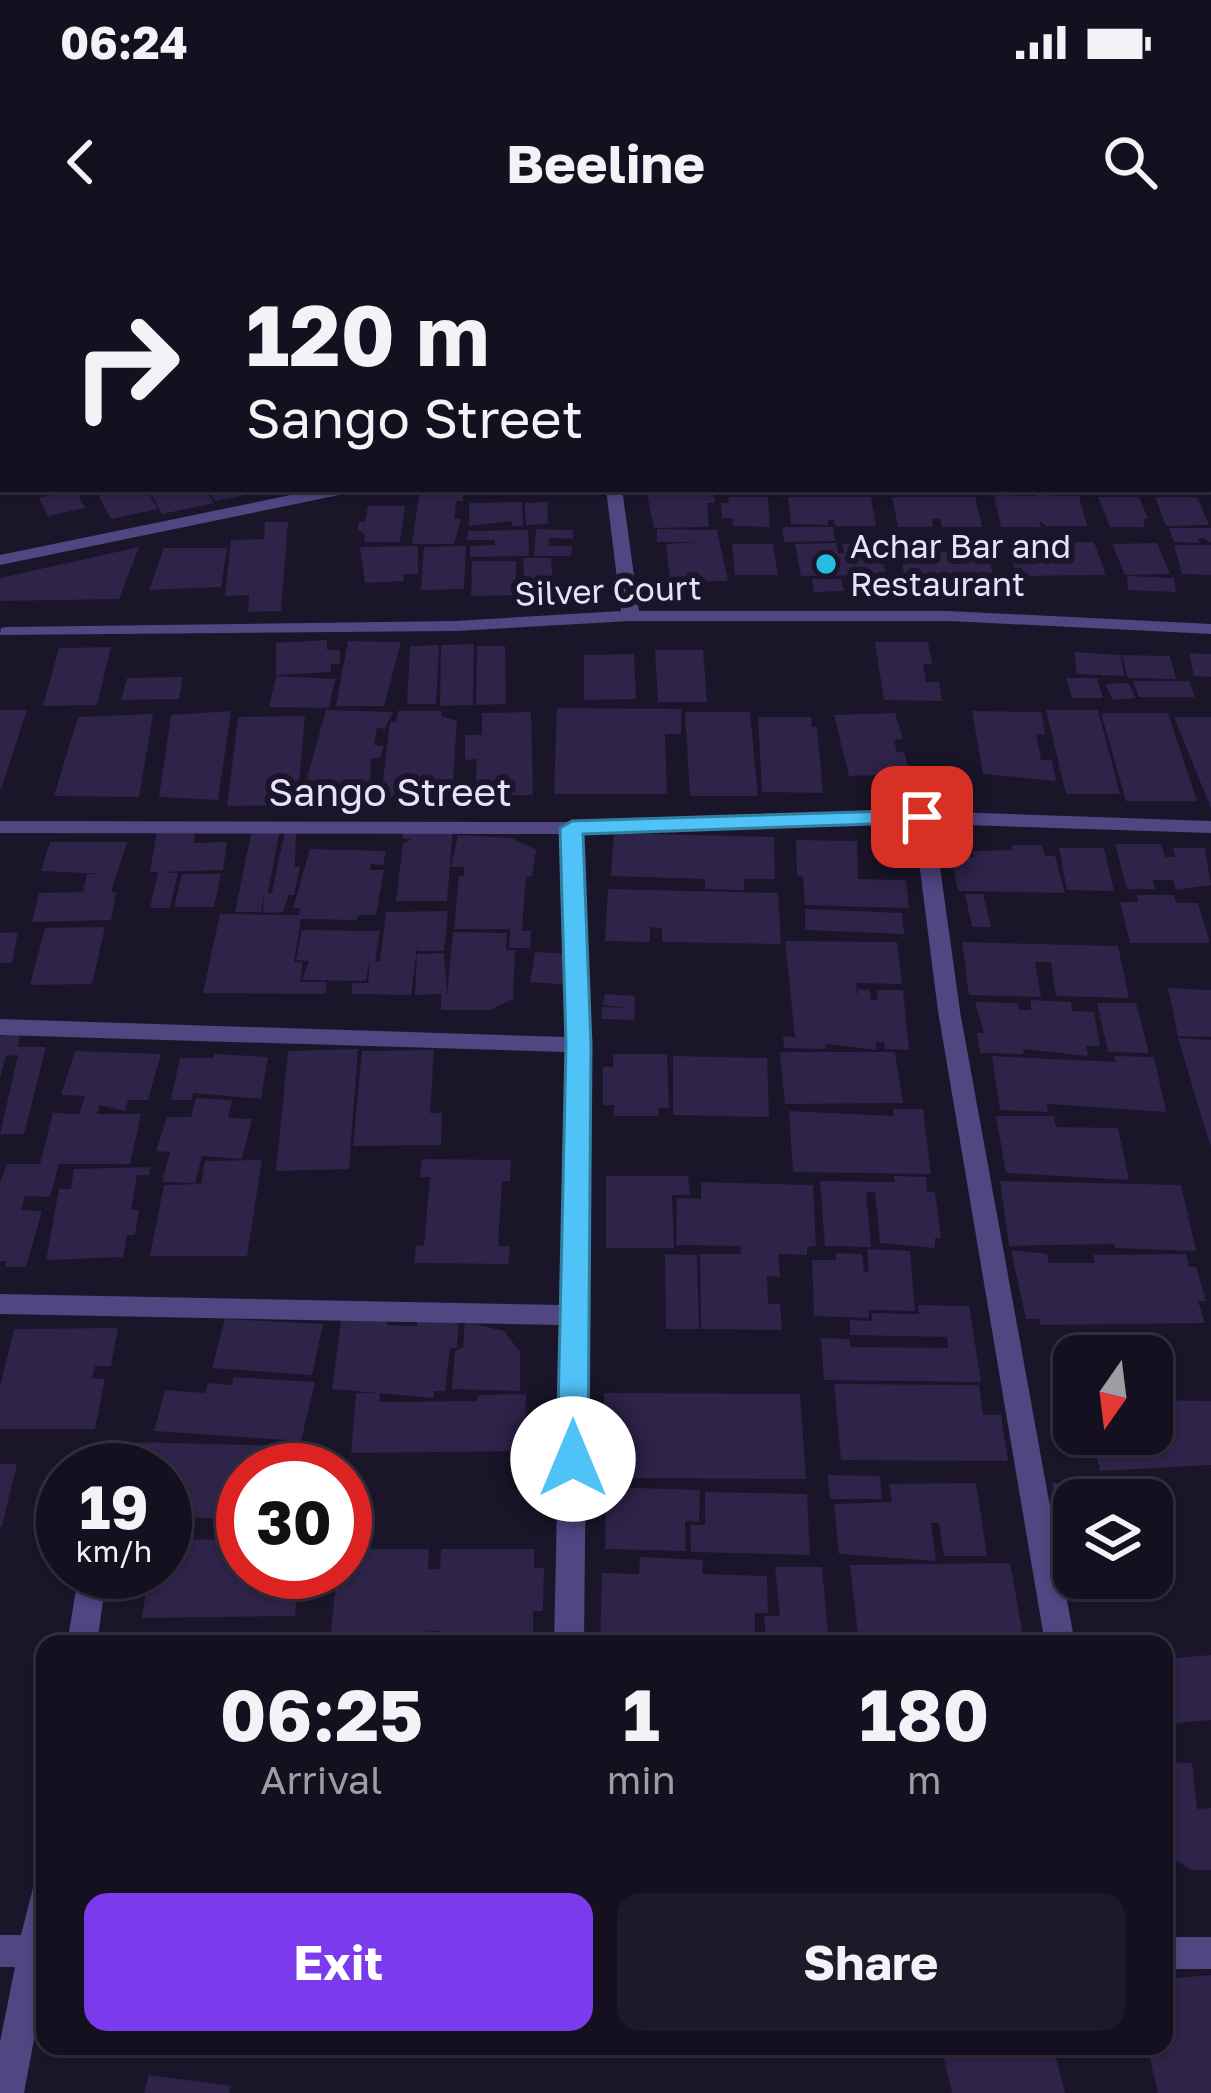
<!DOCTYPE html>
<style>
:root{--surface:#14101f;--page:#1d1928;--text:#f1f3f6;--muted:#9d9da4;--line:#33303d;--accent:#7c3aed}
body{margin:0;font-family:"Golos Text",sans-serif;background:var(--page);color:var(--text);height:100vh;display:flex;flex-direction:column;font-size:45px;white-space:nowrap}
*{box-sizing:border-box;margin:0}
p{font-size:39px;color:var(--muted)}
.icon{flex:none;width:66px;height:66px;fill:none;stroke:currentColor;stroke-width:2;stroke-linecap:round;stroke-linejoin:round}
.map{position:relative;flex:1;overflow:hidden}
.side{position:absolute;left:36px;top:1395px;width:1137px;height:420px;display:flex;flex-direction:column;background:var(--surface);border-radius:24px;box-shadow:0 3px 9px #0004,0 0 0 3px var(--line)}
.side>*{flex:none}
.guide{position:absolute;left:0px;top:0px;width:1212px;height:252px;box-shadow:0 3px 9px #0004,0 0 0 3px var(--line);background:#14101f;color:var(--text);overflow:hidden}
.needle{width:78px;rotate:194deg}
.fabs{position:absolute;left:1053px;top:1095px;display:grid;gap:24px}
.fabs a{display:grid;place-items:center;width:120px;height:120px;border-radius:24px;background:var(--surface);box-shadow:0 3px 9px #0004,0 0 0 3px var(--line);font-size:60px}
.speed{position:absolute;left:36px;top:1203px;display:flex;gap:24px;font-size:60px;font-weight:700;text-align:center}
.speed>*{display:grid;place-content:center;width:156px;height:156px;border-radius:50%;background:var(--surface);box-shadow:0 3px 9px #0004,0 0 0 3px var(--line);line-height:1}
.speed small{font-size:30px;font-weight:400}
.speed .limit{border:18px solid #d22;background:#fff;color:#111}
.pin{position:absolute;display:grid;place-items:center;width:102px;height:102px;color:#fff;margin:-51px;border-radius:24px;box-shadow:0 6px 18px #0006}
.me{position:absolute;width:132px;margin:-66px;rotate:0deg;stroke-linejoin:round;filter:drop-shadow(0 0 9px #0008)}
.turn{display:flex;align-items:center;gap:42px;height:252px;padding:0 48px;font-size:54px}
.turn .icon{width:156px;height:156px;stroke-width:2.5}
.turn b{display:block;font-size:84px;line-height:102px}
.eta{display:flex;justify-content:space-evenly;align-items:center;height:204px;text-align:center}
.eta b{font-size:72px;font-weight:700;line-height:84px}
.action{display:flex;gap:24px;margin-top:auto;padding:24px 48px}
.action a{flex:1;height:138px;border-radius:24px;background:var(--accent);color:#fff;font-size:48px;font-weight:700;line-height:138px;text-align:center}
.action a+a{background:var(--page);color:var(--text)}
.status{display:flex;justify-content:space-between;align-items:center;height:84px;padding:0 60px;background:var(--surface);direction:ltr}
.status svg{height:33px;fill:currentColor}
header{display:flex;justify-content:space-between;align-items:center;height:156px;padding:0 48px;background:var(--surface);font-size:54px;font-weight:700}
.map>svg:first-child{display:block}
.building{fill:#2e2348}
.lines{fill:none;stroke-linecap:round;stroke-linejoin:round}
.minor{fill:#4f4682;fill-rule:evenodd}
.secondary{fill:#9284ef;fill-rule:evenodd}
.route{fill:#4fc3f7;stroke:#337fa1;stroke-width:3}
.poi-dot{fill:#26bce2;stroke:#1a1529;stroke-width:4.5}
.labels{text-anchor:middle;dominant-baseline:central;stroke-width:12;stroke-linejoin:round;paint-order:stroke}
.far-poi-label{font-size:33px;fill:#e7e1fb;stroke:#1a1529;text-anchor:start}
.far-street-label{font-size:33px;fill:#e7e1fb;stroke:#1a1529}
.street-label{font-size:39px;fill:#e7e1fb;stroke:#1a1529}
</style>
<div class="status"><b>06:24</b><svg viewBox="0 0 49 12"><path d="M0 12V9h3v3zM5 12V6h3v6zM10 12V3h3v9zM15 12V0h3v12zM26 1h20v11H26zM47 4h2v5h-2z"/></svg></div>
<header><svg class="icon" aria-label="back" viewBox="0 0 24 24"><path d="M15 5l-7 7 7 7"/></svg>Beeline<svg class="icon" aria-label="search" viewBox="0 0 24 24"><circle cx="10" cy="10" r="6"/><path d="M15 15l6 6"/></svg></header>
<div class="map">
<svg width="1211" height="1853" viewBox="0 0 1211 1853">
<rect width="100%" height="100%" fill="#1a1529"/>
<!-- building -->
<path class="building" d="M49,249H75L85,268L48,276L39,258L52,255Z
M95,249H146L158,269L111,279Z
M149,249H204L214,263L162,274Z
M208,249H266V251L215,261Z
M456,249L455,255H463V261H456L454,279H461L454,304H412L420,250Z
M490,249H564V253L490,254Z
M646,249H714L715,263H707L709,287L654,288Z
M1033,249H1067L1069,254L1049,256H1079L1087,286H1046L1039,280L1041,287H1001L994,255L1035,256Z
M728,257H768L770,287L733,286V278H722L721,263H729Z
M788,257H871L876,286H835L834,280H828V285L791,284Z
M892,257H975L982,287H942L940,279H932L933,287H898Z
M1098,257H1139L1148,279H1143L1145,287H1110Z
M1155,257H1197L1209,285L1166,286Z
M522,262L523,286H512V281L469,286V263Z
M547,262L548,284L526,285L525,263Z
M368,266H405L400,302H364L365,294L357,290L359,282H365Z
M265,282H288L281,371L248,372L249,355L225,356L231,300L264,299Z
M782,287H833L835,301L784,302Z
M1169,288H1211V303L1204,298H1198L1200,303L1174,302Z
M536,289L573,290V299L549,298V306H572L571,316H534Z
M657,289L717,290L728,341L670,342L666,304L700,302H657Z
M528,290L529,316L470,317V306L495,305V300H467L468,291Z
M948,302H986L993,335L904,334L899,303H940L941,312L950,311Z
M1094,302L1106,335L1017,336L1008,303H1047L1050,311H1057L1054,303Z
M836,303L838,313H845L842,304H879L886,335L801,336L795,304Z
M1157,303L1170,334L1125,335L1112,304Z
M732,304H773L778,335H735Z
M1174,305H1211V335L1182,334Z
M418,306V334H403L404,341L365,343L360,307Z
M466,306L464,349L421,350L424,307Z
M139,307L119,359L0,361V338Z
M164,308H227L221,347L149,350Z
M523,318H551L554,354L525,355Z
M472,321H516V355L471,356Z
M1127,336L1174,338L1176,352L1128,350Z
M812,339H841L844,351L814,352Z
M327,400V410H340V424H331V432L276,435V403Z
M348,401L401,402L384,466H336Z
M875,402H928L932,424H923L926,442H939L942,461L884,460Z
M474,404L473,465L440,466L441,405Z
M439,405L436,464H407L410,406Z
M477,406H505L506,464L476,465Z
M111,407L97,465L43,466L59,408Z
M655,410H703L707,462H658Z
M1074,412L1121,415L1124,436L1077,434Z
M1189,413L1211,414V437L1194,436Z
M634,414L636,459L584,460V415Z
M1122,415L1170,416L1176,439L1128,438Z
M276,436L335,439L329,468L269,467Z
M183,437L179,459L121,460L127,438Z
M1066,438H1097L1103,458H1072Z
M1133,441H1189L1195,457H1139Z
M1128,443L1136,458L1113,460L1105,444Z
M557,468L681,469V494H665L667,554H554Z
M0,470H27L1,549H0Z
M326,470L393,472L385,489L377,488L374,505L384,506L380,518H371L370,545L347,544L345,550L304,549Z
M1046,470H1098L1120,554H1066Z
M231,471L218,560L159,557L171,475Z
M398,471H442L441,476L457,481L452,557H381L390,482H396Z
M972,471L1041,472L1045,494H1036L1041,520H1052L1056,541L983,534Z
M531,472L533,555L475,556L477,519L465,520V495H482V473Z
M685,472H750L758,556H690Z
M895,473L903,499L894,500L897,512H904L911,534L849,536L834,475Z
M1101,473H1168L1197,561H1126Z
M153,474L139,557L54,556L78,477Z
M305,476L297,565L227,566L238,477Z
M758,477H811L812,487H817L823,553L762,552Z
M1174,477H1211V568Z
M404,588H453L447,661H396L403,603L412,599H402Z
M252,589H280L268,653H272L285,590L296,589L295,627H300L294,655H289L283,672L263,673L264,656L261,672H235Z
M195,591L194,603L227,602L223,630L162,632L178,633L170,668H150L158,632H150L157,592Z
M614,593L774,597L775,639H744V650L705,649V639L611,636Z
M458,595L512,598L536,610L532,636L526,637L522,691H531L530,708H509L510,689H454L459,635L464,636V627H451Z
M796,600L857,601L858,639L906,640L909,668L805,665L803,636H797Z
M50,602H127L111,652H116L111,680L32,682L39,653L83,652L87,634H105L41,631Z
M1115,604H1161L1165,617H1175L1173,608H1205L1211,645L1176,650L1173,640H1153L1155,649H1127Z
M1012,605H1042L1045,616H1055L1065,653L958,651L951,617H974L973,611L1013,610Z
M1059,608H1104L1114,651L1067,650Z
M310,609L386,611L383,625L371,624L370,630H384L376,675H358L357,680L301,679L294,722H303L300,742H327L325,754L203,753L220,674L299,675L300,668H293Z
M182,634H221L214,667H174Z
M608,649L778,653L781,704L662,702V688L650,687V702L605,701Z
M965,654H983L991,687H972Z
M1137,655H1174L1176,663H1198L1210,703H1130L1120,662H1138Z
M805,669L902,673L904,694L805,690Z
M448,671L444,711H418L417,707L411,755L351,754L353,743H368L370,718L366,741L302,740L309,721L296,720L302,690L380,691L375,721H380L386,672Z
M105,687L92,744L30,745L45,688Z
M18,692L12,723H0V693Z
M453,692L507,693L506,710H515L513,759L490,770H441V754L415,755L417,714L444,713L447,755Z
M785,701L897,702L902,744L856,743L857,757L858,749L870,750L871,760H878L877,750H903L909,810L885,809L884,802H876L877,810L826,804V809L784,808L783,796L795,797Z
M962,702L1118,706L1129,758L1056,756L1051,722H1035L1041,757L969,755Z
M535,712L576,714L571,745L530,742Z
M1168,748L1211,750V797L1178,796Z
M605,754L635,756L634,780L601,779L602,767L630,768L603,765Z
M1031,760L1071,762L1072,771L1094,772L1100,806H1086L1088,816L1023,809L1024,814L980,813L977,793H984L975,762L1018,763L1019,770H1031Z
M1097,763H1136L1149,813L1108,812Z
M20,794L18,807H46L24,894H0L18,815L6,816L0,838V796Z
M1178,798L1211,800V904L1210,905Z
M358,809L349,929L276,931L288,811Z
M434,810L430,873H442L441,905L353,906L362,811Z
M75,811L161,814L148,860H128L125,871L99,865L97,874H141L130,924H59L50,957L25,956L21,970L42,971L26,1027H5L6,1021H0V942L7,924H40L53,873L79,874L85,856L61,855Z
M780,812H895L903,863L785,864Z
M214,814L268,817L261,859L193,853L192,860H171L180,818H214Z
M613,814H667L669,868H658L659,876H614V865H603V827H613Z
M673,816L767,818L769,877L673,875Z
M992,816L1116,822L1114,816L1154,817L1166,872L1047,864L1048,872L1000,870Z
M196,858L232,860L228,878L252,879L242,919L202,916L195,943L162,942L170,912L156,911L167,877H191Z
M893,869H923L931,934L793,932L789,871L894,876Z
M996,876H1054L1056,887L1118,888L1129,940L1006,933Z
M422,919L511,920L510,941H502L498,1006H510L508,1024L414,1023L416,1006L424,1005L430,937H420Z
M262,920L247,1016H150L164,945L201,944L205,921Z
M150,927L149,935H137L131,970H139L135,995H127L123,1017L46,1020L59,949H71L74,929Z
M606,936H688L690,955H672L674,1008H606Z
M894,936L926,937L927,952H935L941,998H935V1008L880,1003L875,952H866L871,1007L825,1006L820,941L895,942Z
M1000,941L1181,945L1196,1011L1115,1008V1004L1009,1006Z
M701,942L813,945L816,1006L807,1007V1015L778,1014L780,1037L767,1036L768,1064H780L782,1090L701,1089L700,1014H741L740,1006L676,1005L677,958L701,959Z
M867,1009L910,1011L915,1071L869,1070V1078L814,1076L812,1020H836V1013L862,1014L864,1032H869Z
M1011,1010L1047,1014L1049,1023H1095L1093,1015L1186,1014L1189,1027H1196L1206,1061H1198L1205,1083L1041,1085L1039,1079H1026Z
M665,1014L697,1015L699,1089H666Z
M918,1065L969,1066L981,1142L824,1140L821,1098L849,1099L851,1107L948,1108L947,1097L850,1095V1080L873,1081L871,1073L919,1074Z
M342,1074H388L387,1085L417,1086V1077H459L457,1108H450L445,1151H434V1158L332,1149Z
M225,1079L323,1084L312,1135L212,1128Z
M465,1082L504,1091L520,1112V1151L452,1149L455,1111L463,1107Z
M118,1088L111,1126H95L92,1138L105,1139L95,1189H0V1147L14,1089Z
M233,1137L315,1142L301,1201L154,1191L165,1150L205,1153L208,1143L232,1145Z
M834,1144L979,1145L983,1175H1001L1008,1221L841,1220Z
M356,1153H380L379,1162L477,1161L478,1155L526,1154L525,1211L351,1213Z
M604,1153L800,1154L806,1239L603,1238Z
M1152,1160L1211,1161V1225L1100,1231L1092,1194H1152Z
M134,1202L319,1207L315,1230H243V1279L170,1277L166,1290L165,1230H128Z
M0,1224H17L2,1286H0Z
M828,1235L880,1236L882,1259H830Z
M1106,1242L1110,1260H1074V1333H1069L1052,1243Z
M976,1243L987,1316H944L939,1283H931L936,1321L839,1314L834,1264L892,1262L889,1244Z
M606,1247L700,1250L699,1282L685,1281L686,1311L605,1309Z
M705,1252L807,1254L810,1315L691,1312L690,1285H705Z
M243,1299V1332H299L295,1376L142,1378L149,1332H165V1300Z
M345,1309H429L428,1329H440L441,1309H534V1328H544L543,1371H533V1399H439L440,1391L421,1392V1400H330L337,1332H345Z
M640,1317L703,1320L702,1334L767,1336L768,1373H755V1404L600,1403L602,1333L639,1334Z
M1010,1323L1024,1401L859,1403L850,1325Z
M775,1327H822L829,1403L766,1404L764,1376H780Z
M1211,1415V1480L1164,1484V1419Z
M1164,1522L1192,1523L1197,1569L1211,1568V1630H1192L1164,1613Z
M1211,1735V1853H1158L1147,1806H1164V1739Z
M941,1806H1053L1065,1853H952Z
M149,1835L231,1846L229,1853H144Z"/>
<g class="lines">
<!-- minor -->
<path class="minor" d="M53,0H67L69,3H55Z
M316,0H343L314,3Z
M537,0H552L554,3H539Z
M656,0H671L673,3H658Z
M1209,57H1211V65H1209Z
M1209,226H1211V236H1209Z
M320,249H352L344,254L0,325V315Z
M606,249H622L639,371H949L1211,384V394L949,381H631L455,391L0,395L1,388L7,387L455,381L621,371Z
M923,571L1211,581V593L934,584L960,771L1075,1404H1045L938,771L914,583L582,594L590,805L584,1404H554L561,1085L0,1074V1054L562,1065L567,812L0,795V779L567,797L562,594L0,593V581L572,582Z
M112,1200L122,1203L126,1211L123,1230H95L102,1203Z
M79,1332H107L97,1404H67Z
M45,1639V1741L24,1853H0V1802L15,1727H0V1695H21L34,1644Z
M1164,1697H1211V1729H1164Z"/>
<!-- secondary -->
<path class="secondary" d="M1029,0H1056L1027,3Z
M0,201H3V211H0Z"/>
</g>
<!-- route -->
<path class="route" d="M922,570L934,577L931,582L583,594L591,805L588,1219L584,1228L573,1232L562,1228L557,1219L566,805L560,588L572,581Z"/>
<!-- markers -->
<circle class="poi-dot" cx="826" cy="324" r="12"/>
<g class="labels">
<!-- far-poi labels -->
<g class="far-poi-label">
<text x="850" y="305">Achar Bar and<tspan x="850" dy="38">Restaurant</tspan></text>
</g>
<!-- far-street labels -->
<g class="far-street-label">
<text transform="translate(608 350) rotate(-2)">Silver Court</text>
</g>
<!-- street labels -->
<g class="street-label">
<text x="390" y="551">Sango Street</text>
</g>
</g>
</svg>
<div class="fabs">
<a><svg class="needle" viewBox="-14 -14 28 28"><path d="M0-13l5 13h-10z" fill="#e53935"/><path d="M0 13l5-13h-10z" fill="#9d9da4"/></svg></a>
<a><svg class="icon" aria-label="layers" viewBox="0 0 24 24"><path d="M12 4l9 5-9 5-9-5zM3 14l9 5 9-5"/></svg></a>
</div>
<div class="speed"><div>19<small>km/h</small></div><div class="limit">30</div></div>
<div class="pin" style="left:922px;top:577px;background:#d93025"><svg class="icon" aria-label="arrive" viewBox="0 0 24 24"><path d="M6 21V4h12l-3 4 3 4H6"/></svg></div>
<svg class="me" style="left:573px;top:1219px" viewBox="-20 -20 40 40"><circle r="19" fill="#fff"/><path d="M0-13L10 11 0 6-10 11z" fill="#4fc3f7"/></svg>
<div class="guide">
<div class="turn"><svg class="icon" aria-label="right" viewBox="0 0 24 24"><path d="M7 20v-9h11M14 6l5 5-5 5"/></svg><div><b>120 m</b>Sango Street</div></div>
</div>
<section class="side">
<div class="eta">
<div><b>06:25</b><p>Arrival</p></div>
<div><b>1</b><p>min</p></div>
<div><b>180</b><p>m</p></div>
</div>
<div class="action"><a>Exit</a><a>Share</a></div>
</section>
</div>
